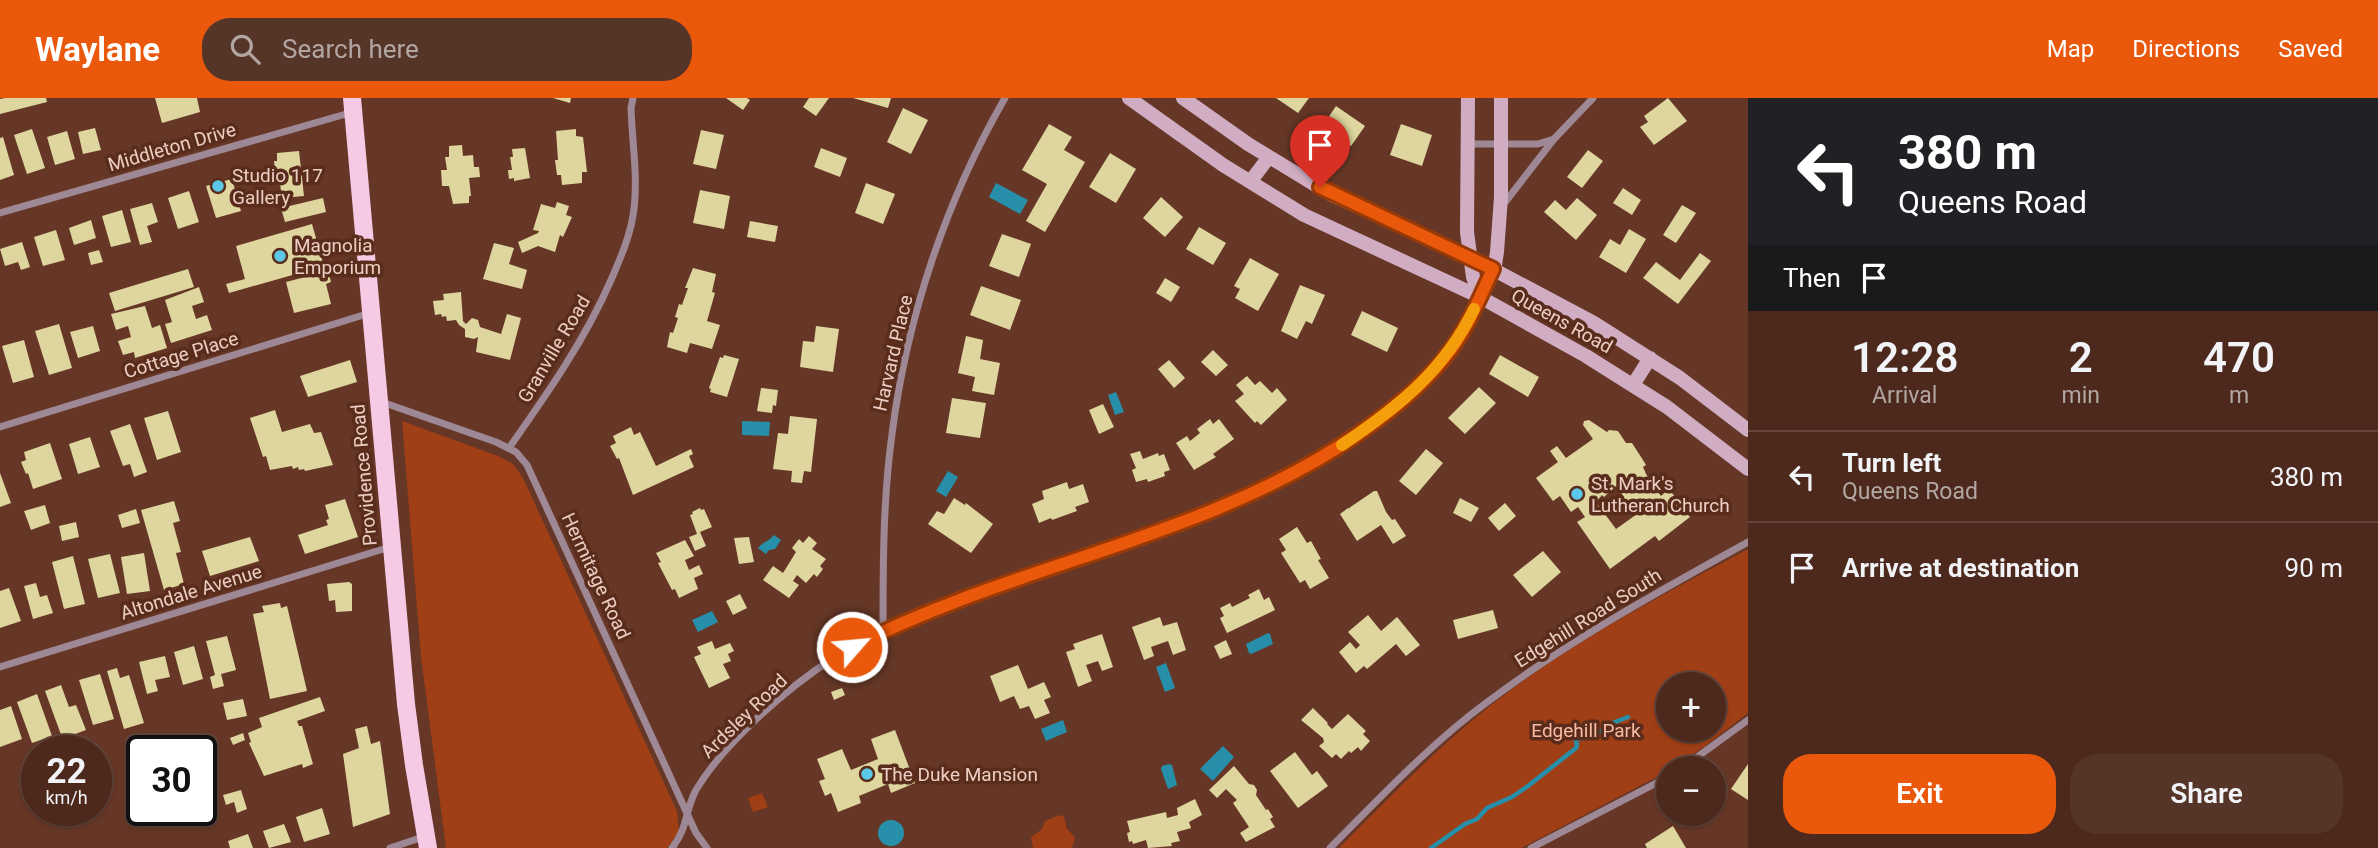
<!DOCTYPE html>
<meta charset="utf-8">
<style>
:root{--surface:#4c291c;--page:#563529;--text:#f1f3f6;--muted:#b2a6a3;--line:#63453b;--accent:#ea580c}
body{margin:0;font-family:Roboto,sans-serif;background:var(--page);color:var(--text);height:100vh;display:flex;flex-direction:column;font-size:26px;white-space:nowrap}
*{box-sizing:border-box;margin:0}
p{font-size:23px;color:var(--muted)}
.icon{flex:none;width:38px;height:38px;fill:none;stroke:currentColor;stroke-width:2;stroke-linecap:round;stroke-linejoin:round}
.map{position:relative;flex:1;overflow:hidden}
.side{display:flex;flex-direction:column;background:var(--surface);width:630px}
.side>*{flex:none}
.top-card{background:#202124;color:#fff;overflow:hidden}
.controls{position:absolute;left:1656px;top:574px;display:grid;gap:14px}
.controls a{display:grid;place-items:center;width:70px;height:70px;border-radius:50%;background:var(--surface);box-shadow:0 2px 5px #0004,0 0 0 2px var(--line);font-size:35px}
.speed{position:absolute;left:21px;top:637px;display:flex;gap:14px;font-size:35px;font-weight:700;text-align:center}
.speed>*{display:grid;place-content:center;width:91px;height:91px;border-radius:50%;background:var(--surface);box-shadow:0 2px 5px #0004,0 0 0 2px var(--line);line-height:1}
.speed small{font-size:18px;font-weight:400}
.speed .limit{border:4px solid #111;border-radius:10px;background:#fff;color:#111}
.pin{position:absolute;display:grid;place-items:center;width:60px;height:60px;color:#fff;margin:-72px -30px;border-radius:50% 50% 50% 0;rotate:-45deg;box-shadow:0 0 7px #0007}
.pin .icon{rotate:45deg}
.me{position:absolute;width:77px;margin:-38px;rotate:63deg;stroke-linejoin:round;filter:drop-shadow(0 0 5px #0008)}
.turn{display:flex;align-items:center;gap:24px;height:147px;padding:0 35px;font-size:32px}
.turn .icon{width:91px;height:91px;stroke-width:2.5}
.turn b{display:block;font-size:49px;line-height:60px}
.then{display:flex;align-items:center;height:66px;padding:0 35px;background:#0003;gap:14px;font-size:26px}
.eta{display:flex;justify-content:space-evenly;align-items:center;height:119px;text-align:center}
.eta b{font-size:42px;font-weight:600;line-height:49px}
.primary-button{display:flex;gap:14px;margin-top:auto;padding:14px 35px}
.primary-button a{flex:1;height:80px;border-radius:28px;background:var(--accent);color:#fff;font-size:28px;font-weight:600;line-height:80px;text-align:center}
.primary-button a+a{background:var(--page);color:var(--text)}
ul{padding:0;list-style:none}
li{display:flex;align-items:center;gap:21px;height:91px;padding:0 35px;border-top:2px solid var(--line)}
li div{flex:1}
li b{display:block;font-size:26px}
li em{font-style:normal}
header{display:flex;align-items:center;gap:42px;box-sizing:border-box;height:98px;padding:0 35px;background:var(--accent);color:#fff}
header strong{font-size:33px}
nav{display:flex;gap:38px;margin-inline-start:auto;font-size:24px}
.search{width:490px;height:63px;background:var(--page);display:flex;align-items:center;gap:18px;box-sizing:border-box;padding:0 24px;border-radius:28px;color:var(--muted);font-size:26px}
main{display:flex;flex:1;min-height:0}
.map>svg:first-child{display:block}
.green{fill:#a03e15;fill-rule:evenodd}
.water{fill:#288faa}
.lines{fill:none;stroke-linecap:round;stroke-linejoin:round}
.stream{stroke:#288faa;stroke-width:4.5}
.building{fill:#ded69e;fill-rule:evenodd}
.street{stroke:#9e8896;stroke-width:7}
.secondary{stroke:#d0adc3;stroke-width:14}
.primary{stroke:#f6c9e5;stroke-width:18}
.route-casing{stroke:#983908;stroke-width:18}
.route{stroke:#ea580c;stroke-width:12}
.slow{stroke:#f59e0b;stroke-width:12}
.poi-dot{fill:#5cc7e7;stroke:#5a2c1c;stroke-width:2.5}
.labels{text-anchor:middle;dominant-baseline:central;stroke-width:7;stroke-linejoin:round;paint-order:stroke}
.street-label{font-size:19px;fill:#eccec4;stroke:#5a2c1c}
.poi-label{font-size:19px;fill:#eccec4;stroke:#5a2c1c;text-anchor:start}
.park-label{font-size:19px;fill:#f8bba5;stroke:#5a2c1c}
</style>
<header>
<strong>Waylane</strong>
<div class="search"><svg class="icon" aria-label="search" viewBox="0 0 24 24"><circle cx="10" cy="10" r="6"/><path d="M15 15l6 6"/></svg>Search here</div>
<nav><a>Map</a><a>Directions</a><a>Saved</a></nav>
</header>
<main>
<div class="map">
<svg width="1748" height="750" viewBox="0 0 1748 750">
<rect width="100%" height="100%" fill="#663726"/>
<!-- green -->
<path class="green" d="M402,323L498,358L513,366L523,380L677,713L679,734L667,750H446L421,559Z
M1748,451V615L1704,649L1672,670H1668V673L1521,750H1339C1394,695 1448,638 1511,592C1582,538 1669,494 1748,451ZM1668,586H1713V632H1668Z
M762,695L768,709L753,714L748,700Z
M1059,717L1064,719L1067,731L1075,739L1072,750H1033L1031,739L1042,731L1045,723Z"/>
<!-- water -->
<path class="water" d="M996,85L1028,102L1020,116L989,99Z
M1116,294L1124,314L1115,317L1108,297Z
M742,323L770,324L769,338L742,337Z
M948,373L958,379L946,399L936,393Z
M774,437L781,442L775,451L769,452L766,456L758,450C763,444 769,443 774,437Z
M712,513L718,524L698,534L692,522Z
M1268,535L1270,536L1273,546L1251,556L1249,555L1246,546Z
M1166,565L1175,590L1165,594L1156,569Z
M1063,622L1067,634L1046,643L1041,631Z
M1223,648L1234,659L1213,683L1200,671Z
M1169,666L1172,667L1177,687L1168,691L1161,671L1162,668Z
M878 735a13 13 0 1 1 26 0a13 13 0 1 1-26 0Z"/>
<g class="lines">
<!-- stream -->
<path class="stream" d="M1431,750L1465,726L1477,721L1487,710L1512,699L1528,688L1576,650L1577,646L1575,641L1593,639L1610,626L1628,619"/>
</g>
<!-- building -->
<path class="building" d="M5,0H46L47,4L0,16V1Z
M155,0H197L200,14L162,25Z
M553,0H571L570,5Z
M726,0H747L750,2L743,12Z
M809,0H829L816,18L803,9Z
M853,0H891L888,10Z
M1276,0H1309L1298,15Z
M1668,0L1687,23L1654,47L1640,29L1648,24L1644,18Z
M1336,8L1365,28L1351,48L1322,29Z
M903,10L928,22L911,56L887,44Z
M1049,26L1072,39L1064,52L1085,64L1045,134L1026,123L1047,86L1022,72Z
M1401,26L1432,37L1422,68L1390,57Z
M95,30L101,52L83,56L78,34Z
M32,31L45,70L27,76L14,37Z
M576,31V38L583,39L587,74H582V85L562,87L561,77H557L555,62H558L556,33Z
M701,32L724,37L716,71L693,66Z
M67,33L75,61L55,67L47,39Z
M3,39L14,77L0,82V40Z
M462,47L463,58L473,57L474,69H479L480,79L469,80L471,98H469V105L453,106L449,88H442L441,72H447L445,59H449V48Z
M525,50L530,80L514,83V80L509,81L508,72H512L510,59H513L512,51Z
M821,50L847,60L840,79L814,69Z
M1588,52L1603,63L1582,90L1567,79Z
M299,53L304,98L282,100L280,86L277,87L274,63H277V55Z
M1110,55L1136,71L1116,105L1089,89Z
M232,81L241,113L216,120L206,88Z
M866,85L895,96L883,126L855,115Z
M1623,90L1641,102L1632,117L1613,105Z
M700,92L730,98L724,131L693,125Z
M189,93L199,124L178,131L168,100Z
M1161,99L1183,119L1165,139L1143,120Z
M323,100L326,114L285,124L281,110Z
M1577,100L1597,117L1576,142L1544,114L1555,102L1566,112Z
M557,104L569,108L566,117L572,119L563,139L560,137L555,154L538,148L522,155L518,144L538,135L539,133L533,132L541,106L555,110Z
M152,105L158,124L147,128L152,144L140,147L130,111Z
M1682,107L1696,115L1676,145L1663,137Z
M122,112L131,144L111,149L102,118Z
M91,122L96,140L74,147L69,130Z
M750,123L778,128L775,144L747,139Z
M312,126L324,168L229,195L226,186L245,181L236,148Z
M1199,129L1226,145L1213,167L1186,151Z
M1629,131L1646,141L1626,175L1599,159L1610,141L1620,147Z
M56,132L65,162L43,168L34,139Z
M1002,136L1031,146L1019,179L989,168Z
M22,144L30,169L21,172L18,164L5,168L0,151Z
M494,145L514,150L509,166L527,172L522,191L483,181Z
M99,152L103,164L91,167L88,155Z
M1700,155L1711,163L1678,206L1643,180L1656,164L1680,182Z
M1250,160L1279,176L1258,213L1235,200L1240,191L1234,188Z
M693,170L716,176L712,194L715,195L707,223L720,227L712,251L690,245L687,255L667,249L670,234L673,235L678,220L675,219L679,206L682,207L688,190H685Z
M188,171L194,189L115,213L109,195Z
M328,173L331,184L326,186L331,206L294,215L286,184Z
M1165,180L1180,189L1171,204L1156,195Z
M1300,187L1325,197L1312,226L1306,223L1297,241L1281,233Z
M981,188L1021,202L1010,232L970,217Z
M199,189L204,204L192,208L196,221L207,217L212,232L171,245L165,226L172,224L165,202Z
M461,194L463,223L466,226L472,220L478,222L480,229L501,236L507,216L521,220L510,262L476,254L478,239L474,241L465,239V231L459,227L456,222L447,223L446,218L442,219L441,216L435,217L433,203L444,202L443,196Z
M145,208L152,230L160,227L167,250L135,260L134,254L123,257L118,243L131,239L128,228L116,232L111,216Z
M1362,213L1398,230L1387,254L1351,237Z
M59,226L72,270L49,277L35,233Z
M93,228L100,253L78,260L70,234Z
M816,228L839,231L833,274L800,269L803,243L814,244Z
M966,238L983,242L980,261L1000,265L994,297L972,293L975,279L958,275Z
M24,242L34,279L13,285L2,248Z
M1213,252L1228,267L1216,278L1201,264Z
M724,257L739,261L727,299L710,294L711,291L709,290L720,259L723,260Z
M1500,257L1539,279L1528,299L1489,276Z
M350,262L357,284L308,299L300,278Z
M1169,262L1185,280L1174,290L1158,271Z
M1247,278L1255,287L1260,283L1272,295L1277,290L1287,302L1261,327L1257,323L1255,325L1235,303L1244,296L1236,287Z
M1479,289L1496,305L1465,336L1448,320Z
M761,290L778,292L776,308L773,307L772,315L757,313Z
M952,300L986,305L980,340L946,335Z
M1103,306L1114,329L1099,336L1089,312Z
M275,312L282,334L310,326L314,335L321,334L333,367L305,373L304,371L299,372L298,369L293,371L292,368L270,372L266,358L263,359L250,320Z
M168,313L181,354L157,362L144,320Z
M790,318L817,321L811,374L804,373L802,385L791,384L792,373L773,371L778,335L788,336Z
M1210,321L1213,326L1219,321L1234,341L1213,356L1216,359L1194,372L1176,345L1187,338L1190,343L1200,335L1197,331Z
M1589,322L1607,334L1609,332L1618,333L1626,345H1632L1643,362L1646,367L1643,369L1646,376L1661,398L1669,391L1690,419L1659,443L1655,438L1610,471L1577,424L1585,419L1578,409L1571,414L1560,398L1553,403L1536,380L1558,364L1550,353L1557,348L1566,360L1593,341L1583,327L1584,323ZM1616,388L1633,412L1644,404L1647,409L1616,431L1596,404L1602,397L1604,399Z
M130,326L147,374L134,379L130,366L123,368L110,333Z
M631,329L634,337L640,334L656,368L691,351L693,356L689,358L694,369L633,397L619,360L617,361L610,348L616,345L613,338Z
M90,339L100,369L78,376L69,346Z
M50,345L62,381L33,391L28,375L26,376L21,364L26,362L24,354Z
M1426,351L1443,365L1416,397L1399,383Z
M1140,353L1143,361L1158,355L1159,358L1164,356L1170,372L1164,374L1165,378L1148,384L1147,381L1136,384L1132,372L1136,370L1130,356Z
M0,375L11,405L0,409Z
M1067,384L1069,391L1083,386L1089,404L1075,409L1077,413L1052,422L1051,420L1039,425L1032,406L1044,401L1042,393Z
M1374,393H1377L1386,414L1392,422L1395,421L1406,438L1393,446L1381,427L1357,443L1340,416L1348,410L1350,411L1349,410Z
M954,400L965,407L966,405L993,426L971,455L928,426L937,413L944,416Z
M1460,400L1479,410L1471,424L1453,415Z
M345,401L358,439L305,456L298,437L328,427L326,422L329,421L325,407Z
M174,403L180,423L173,425L181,454L176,455L184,486L164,492L141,412Z
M1505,405L1516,418L1499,433L1488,420Z
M45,407L50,425L31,432L24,413Z
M700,410L701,412L704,411L712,429L700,434L706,448L695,453L689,439L697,436L690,417L693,416L692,414Z
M136,411L140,425L122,430L118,417Z
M76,424L79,439L62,443L59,428Z
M1297,429L1307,445L1311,443L1321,461L1318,462L1329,480L1310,491L1305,482L1300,485L1281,455L1286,452L1279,441Z
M809,438L817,445L812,451L826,461L820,468L823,471L817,479L814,476L806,485L797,477L793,483L799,487L789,500L763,482L773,468L783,475L796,454L792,450L799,441L803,445Z
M250,439L259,463L210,478L202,453Z
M749,439L754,464L739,466L734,440Z
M685,442L694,458L685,462L689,472L699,467L703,476L694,480L698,491L679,500L675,491L672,492L658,465L661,464L656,455Z
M1543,453L1561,474L1532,499L1513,477Z
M144,455L150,493L127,496L121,459Z
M110,456L120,495L98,500L88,461Z
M73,458L85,506L64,511L52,464Z
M349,484L352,486V513L336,514L335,502L329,503L327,486Z
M36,485L40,499L47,497L53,515L33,521L24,488Z
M9,490L21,523L0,530V493Z
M1259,491L1264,502L1269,499L1275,512L1227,535L1220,520L1224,518L1220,510L1230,505L1232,509L1250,500L1248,497Z
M740,496L747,510L733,517L726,503Z
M280,505L281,510L287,508L307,593L270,601L253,516L264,514L262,508Z
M1493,512L1498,530L1458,541L1453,522Z
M1368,517L1381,533L1397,519L1420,547L1406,558L1396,546L1367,571L1364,568L1356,575L1339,554L1350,544L1356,551L1360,547L1348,534Z
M1160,519L1163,528L1177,524L1186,552L1173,557L1168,543L1151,549L1154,558L1144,562L1132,529Z
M1102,536L1113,569L1102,573L1098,563L1086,567L1092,583L1078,589L1066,554L1075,551L1073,546Z
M227,538L236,572L221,576L224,588L213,591L210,579L215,577L206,543Z
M1226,542L1232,556L1220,561L1214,548Z
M712,543L715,551L730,545L734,553L728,556L731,563L723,566L730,580L709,590L694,559L701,556L697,549Z
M194,548L203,581L183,587L174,554Z
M165,558L170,579L155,582L158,593L147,596L139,564Z
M1018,567L1028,591L1044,584L1051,599L1044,602L1050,615L1035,621L1029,608L1020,611L1014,598L1000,604L990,578Z
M117,570L120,580L129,577L144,625L124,631L107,573Z
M100,576L114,621L93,627L79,582Z
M61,587L69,609L76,607L86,632L75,636L81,653H67L45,593Z
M842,590L845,597L834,602L831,594Z
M37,596L52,638L32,645L17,604Z
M320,599L325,613L297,623L299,628H302L313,666L303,670L302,666L264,678L249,645L251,644L248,635L262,629L259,620Z
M243,601L247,618L227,622L223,605Z
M11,608L22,641L0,649V612Z
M1313,610L1328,625L1327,626L1332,631L1348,616L1366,633L1363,636L1370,643L1361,653L1358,649L1351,655L1349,653L1341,661L1336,656L1332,660L1319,648L1324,644L1323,640L1301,622Z
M367,628L371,646L380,643L390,716L353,729L343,656L359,650L355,631Z
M895,632L915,685L891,695L888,686L859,698L861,705L838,714L831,695L825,698L819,683L825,681L817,661L842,651L851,672L878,661L871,641Z
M243,635L245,642L233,647L230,640Z
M1295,654L1312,677L1317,673L1328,688L1298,710L1270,673Z
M1748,666V702L1731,691Z
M1234,668L1249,686L1254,687L1257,692L1256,697L1266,712L1268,711L1273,719L1270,721L1275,729L1246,744L1240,735L1249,729L1233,705L1237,702L1226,691L1217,700L1209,692Z
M241,692L247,711L237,715L234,704L226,707L223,697Z
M1195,701L1202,717L1189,724L1191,730L1177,734L1180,743L1171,745L1172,748L1148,750L1146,742L1133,746L1132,743L1129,744L1127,735L1130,734L1127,723L1166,714L1167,720L1178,717L1177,710Z
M322,710L330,736L304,744L296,719Z
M284,726L291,744L269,750L263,733Z
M1673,728L1686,750H1647L1645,746Z
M248,736L253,750H230L228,743Z"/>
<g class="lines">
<!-- street -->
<path class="street" d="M1554,41L1593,0
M1468,46H1538L1554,41L1503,107
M0,115L353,14
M379,303L496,344L516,354L527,367L696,735L707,750
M0,329L370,215
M509,350C547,296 585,242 611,182C621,159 631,136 634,111C638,77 632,43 631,10L633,0
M883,533C883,468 883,401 892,336C907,219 946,102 1005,0
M0,569L390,449
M1682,670L1748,622
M390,750L426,738
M672,750C688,730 685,712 696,692C724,645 786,591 832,561C870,538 910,522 952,506C1111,444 1335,397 1446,259C1460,241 1470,220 1480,199
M1330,750C1380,700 1429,647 1486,605C1568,543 1658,494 1748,444
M1531,750L1668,679"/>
<!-- secondary -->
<path class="secondary" d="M1129,0L1223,67L1304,117L1480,199L1586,258L1667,309L1748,371
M1183,0L1248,46L1332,97L1470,159L1594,225L1680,280L1748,332
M1468,0L1467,134L1473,179L1480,199
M1250,84L1269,59
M1480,199L1495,167L1497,154L1501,99V0
M1633,287L1650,260"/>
<!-- primary -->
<path class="primary" d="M352,0L406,606L414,667L428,750"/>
</g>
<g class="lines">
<!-- route casing -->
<g class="route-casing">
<path id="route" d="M852,549C1015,465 1206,441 1358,336C1390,314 1421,289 1445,259C1466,234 1479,201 1493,171L1320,89"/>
</g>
<!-- route -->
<use href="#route" class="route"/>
<!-- slow -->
<path class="slow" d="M1342,347C1398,309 1444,273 1474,211"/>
</g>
<!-- markers -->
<g class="poi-dot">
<circle cx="218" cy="88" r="7"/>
<circle cx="280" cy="158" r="7"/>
<circle cx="1577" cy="396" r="7"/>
<circle cx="867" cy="676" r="7"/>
</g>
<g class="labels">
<!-- street labels -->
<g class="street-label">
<text transform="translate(172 49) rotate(-16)">Middleton Drive</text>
<text transform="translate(1562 223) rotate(29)">Queens Road</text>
<text transform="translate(554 251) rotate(-59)">Granville Road</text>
<text transform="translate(893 255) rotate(-77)">Harvard Place</text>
<text transform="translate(181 257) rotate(-17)">Cottage Place</text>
<text transform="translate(364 377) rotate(-95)">Providence Road</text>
<text transform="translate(596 478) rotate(65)">Hermitage Road</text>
<text transform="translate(191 494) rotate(-17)">Altondale Avenue</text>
<text transform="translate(1588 520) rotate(-32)">Edgehill Road South</text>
<text transform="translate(744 618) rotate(-44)">Ardsley Road</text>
</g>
<!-- poi labels -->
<g class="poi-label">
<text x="232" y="77">Studio 117<tspan x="232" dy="22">Gallery</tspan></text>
<text x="294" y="147">Magnolia<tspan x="294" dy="22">Emporium</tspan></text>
<text x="1591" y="385">St. Mark's<tspan x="1591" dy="22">Lutheran Church</tspan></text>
<text x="881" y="676">The Duke Mansion</text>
</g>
<!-- park labels -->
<g class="park-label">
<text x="1586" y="632">Edgehill Park</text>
</g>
</g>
</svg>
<div class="controls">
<a>+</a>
<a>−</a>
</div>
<div class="speed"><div>22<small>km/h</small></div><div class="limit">30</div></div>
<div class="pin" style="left:1320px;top:89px;background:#d93025"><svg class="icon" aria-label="arrive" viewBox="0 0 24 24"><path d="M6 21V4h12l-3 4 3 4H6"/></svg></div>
<svg class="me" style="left:852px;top:549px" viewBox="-20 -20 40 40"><circle r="17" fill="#ea580c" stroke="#fff" stroke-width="3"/><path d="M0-11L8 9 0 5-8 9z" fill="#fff"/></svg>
</div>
<section class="side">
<div class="top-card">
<div class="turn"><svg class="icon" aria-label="left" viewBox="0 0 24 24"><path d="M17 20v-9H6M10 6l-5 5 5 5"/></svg><div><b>380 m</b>Queens Road</div></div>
<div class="then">Then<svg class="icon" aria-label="arrive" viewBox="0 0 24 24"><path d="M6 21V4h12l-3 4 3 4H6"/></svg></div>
</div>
<div class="eta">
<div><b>12:28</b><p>Arrival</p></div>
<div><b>2</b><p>min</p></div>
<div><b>470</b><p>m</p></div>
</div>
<ul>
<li><svg class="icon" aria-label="left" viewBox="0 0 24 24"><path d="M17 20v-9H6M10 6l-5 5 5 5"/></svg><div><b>Turn left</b><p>Queens Road</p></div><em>380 m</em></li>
<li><svg class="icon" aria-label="arrive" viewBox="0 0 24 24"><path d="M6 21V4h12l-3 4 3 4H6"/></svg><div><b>Arrive at destination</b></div><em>90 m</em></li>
</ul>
<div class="primary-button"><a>Exit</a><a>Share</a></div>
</section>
</main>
